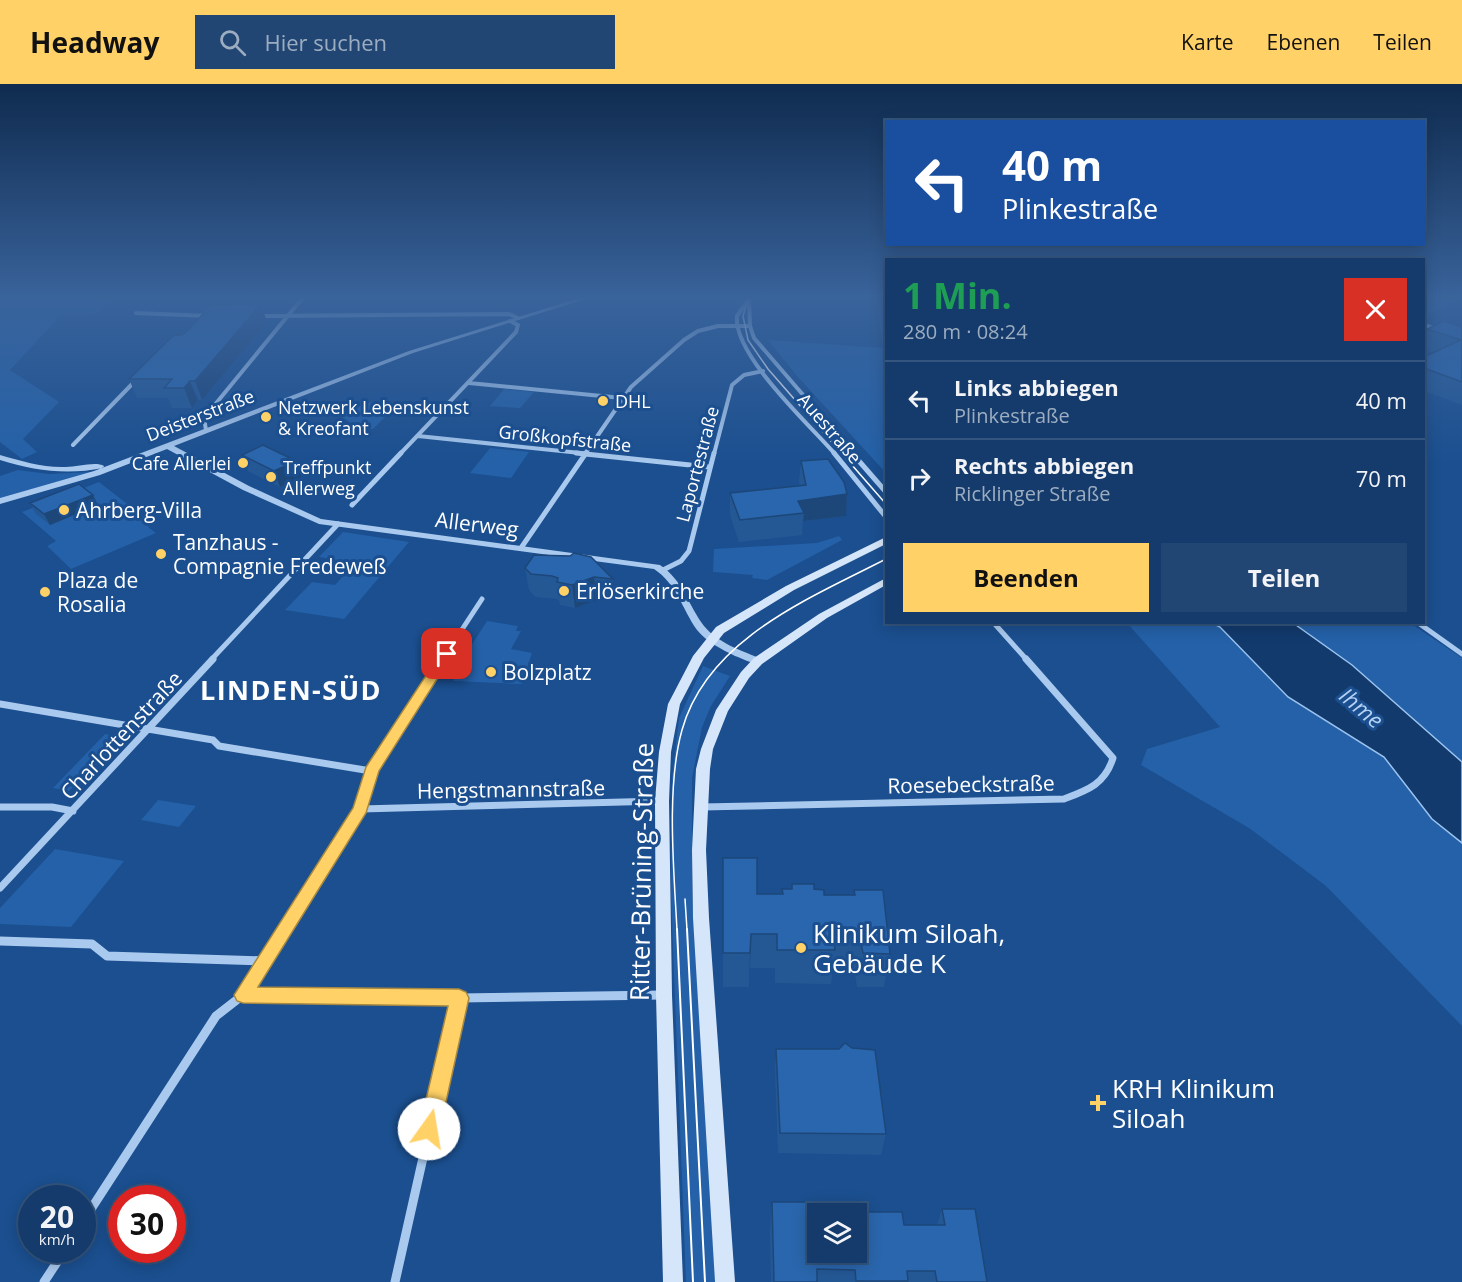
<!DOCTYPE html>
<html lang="de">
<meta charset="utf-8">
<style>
:root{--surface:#143b6b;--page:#214673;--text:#f1f3f6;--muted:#9dadc1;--line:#33557e;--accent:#ffd166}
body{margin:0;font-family:"Open Sans",sans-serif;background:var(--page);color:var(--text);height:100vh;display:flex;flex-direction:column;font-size:22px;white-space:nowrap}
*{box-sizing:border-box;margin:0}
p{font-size:20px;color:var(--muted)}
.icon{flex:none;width:33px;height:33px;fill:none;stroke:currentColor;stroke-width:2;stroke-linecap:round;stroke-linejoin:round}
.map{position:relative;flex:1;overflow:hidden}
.side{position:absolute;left:885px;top:174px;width:540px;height:366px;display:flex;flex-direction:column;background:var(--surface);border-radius:0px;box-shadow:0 3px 15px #0003,0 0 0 2px var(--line)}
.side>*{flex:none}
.top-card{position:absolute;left:885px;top:36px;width:540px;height:126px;border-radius:0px;box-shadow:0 3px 15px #0003,0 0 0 2px var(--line);background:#1a4fa0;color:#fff;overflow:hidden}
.controls{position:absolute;left:807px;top:1119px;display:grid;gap:12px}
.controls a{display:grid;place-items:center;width:60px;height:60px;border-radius:0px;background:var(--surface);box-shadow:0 3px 15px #0003,0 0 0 2px var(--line);font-size:30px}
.speed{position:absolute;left:18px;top:1101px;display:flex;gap:12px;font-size:30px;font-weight:700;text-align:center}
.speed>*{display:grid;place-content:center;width:78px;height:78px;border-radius:50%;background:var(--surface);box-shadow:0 3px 15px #0003,0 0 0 2px var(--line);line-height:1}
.speed small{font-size:15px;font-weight:400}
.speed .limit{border:9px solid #d22;background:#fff;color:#111}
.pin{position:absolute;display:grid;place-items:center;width:51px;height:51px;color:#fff;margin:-26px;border-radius:12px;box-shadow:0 3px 9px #0006}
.me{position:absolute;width:66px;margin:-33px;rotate:13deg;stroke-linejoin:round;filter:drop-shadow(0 0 4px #0008)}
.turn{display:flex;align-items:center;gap:21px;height:126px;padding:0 18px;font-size:27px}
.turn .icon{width:78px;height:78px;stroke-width:2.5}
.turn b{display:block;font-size:42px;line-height:51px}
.round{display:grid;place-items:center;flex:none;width:63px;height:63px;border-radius:0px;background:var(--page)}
.head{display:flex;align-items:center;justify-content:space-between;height:102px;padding:0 18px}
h1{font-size:36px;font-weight:700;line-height:45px;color:#1e9e55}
.cta{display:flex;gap:12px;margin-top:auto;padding:12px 18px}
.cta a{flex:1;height:69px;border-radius:0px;background:var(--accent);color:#111;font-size:24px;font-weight:700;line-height:69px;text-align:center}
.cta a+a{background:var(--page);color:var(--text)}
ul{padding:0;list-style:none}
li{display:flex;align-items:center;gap:18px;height:78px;padding:0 18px;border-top:2px solid var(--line)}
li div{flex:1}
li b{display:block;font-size:22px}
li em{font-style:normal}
header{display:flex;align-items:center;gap:36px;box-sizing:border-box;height:84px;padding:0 30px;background:var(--accent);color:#111}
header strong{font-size:28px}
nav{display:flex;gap:33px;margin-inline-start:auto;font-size:21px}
.search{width:420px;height:54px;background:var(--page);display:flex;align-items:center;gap:15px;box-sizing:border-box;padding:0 21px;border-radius:0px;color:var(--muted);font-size:22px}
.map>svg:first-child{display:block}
.green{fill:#2461a8}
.water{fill:#123a6d;stroke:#9cc4f0;stroke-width:1.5}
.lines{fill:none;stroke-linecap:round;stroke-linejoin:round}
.minor-far3{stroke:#a9c9ee;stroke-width:4}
.minor-far2{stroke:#a9c9ee;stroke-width:5}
.minor-far1{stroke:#a9c9ee;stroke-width:7}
.minor{stroke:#a9c9ee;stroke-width:9}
.tertiary{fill:#a9c9ee;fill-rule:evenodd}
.secondary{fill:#d6e6fa;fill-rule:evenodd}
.tram-far1{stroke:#fff;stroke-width:1.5}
.tram{stroke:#fff;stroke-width:2}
.wall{fill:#245895}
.shaded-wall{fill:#1d4779}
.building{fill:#2a66ad;stroke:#1d4779;stroke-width:1.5}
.route{fill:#ffd166;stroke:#a68842;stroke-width:1.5}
.poi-dot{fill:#ffd166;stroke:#1b4f8f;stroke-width:2}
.labels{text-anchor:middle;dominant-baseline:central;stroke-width:6;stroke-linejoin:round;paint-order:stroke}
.far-poi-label{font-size:18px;fill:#fff;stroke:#1b4f8f;text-anchor:start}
.far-street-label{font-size:18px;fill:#fff;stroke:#1b4f8f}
.poi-label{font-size:21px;fill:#fff;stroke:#1b4f8f;text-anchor:start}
.street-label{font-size:21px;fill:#fff;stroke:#1b4f8f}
.water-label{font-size:22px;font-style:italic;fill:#b5d3f5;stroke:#1b4f8f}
.near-street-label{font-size:26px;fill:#fff;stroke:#1b4f8f}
.near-poi-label{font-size:26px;fill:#fff;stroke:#1b4f8f;text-anchor:start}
.district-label{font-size:27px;font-weight:bold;letter-spacing:1.5px;fill:#fff;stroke:#1b4f8f}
</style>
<header>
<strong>Headway</strong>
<div class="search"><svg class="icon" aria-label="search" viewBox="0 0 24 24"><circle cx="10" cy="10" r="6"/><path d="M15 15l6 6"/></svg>Hier suchen</div>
<nav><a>Karte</a><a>Ebenen</a><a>Teilen</a></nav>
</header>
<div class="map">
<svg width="1462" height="1198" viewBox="0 0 1462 1198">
<rect width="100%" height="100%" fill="#1b4f8f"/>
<!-- green -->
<path class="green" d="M0,212H114L96,230L60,232L10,286L59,318L23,355L37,368L22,375L0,358Z
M872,212H886V389L797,292L768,256L883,264L877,220H872Z
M1431,212H1462V213L1429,230L1427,235H1424V219Z
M504,305L534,308L520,324L490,322Z
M374,317L391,327L373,345L359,344L339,331Z
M490,364L529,368L511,394L470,389Z
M18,386L49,390L92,388L0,414V392Z
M99,398L153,440L148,443L156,449L71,485L47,462L56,457L22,428Z
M343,448L409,458L344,535L285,526L312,498L335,501L355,479L319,473Z
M839,452L842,456L767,496L752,494L753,491L713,488L714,465L817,459Z
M487,537L518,542L516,547H521L511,565L532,569L522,600L453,597L462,576Z
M1127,539H1410L1462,574V942L1326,802L1249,744L1141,681L1147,665L1220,643Z
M703,582L730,592L711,622L702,643L692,694V811L715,1198H686L671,812L672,694L679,634Z
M105,650L122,653L118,657L121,658L69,707L53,704Z
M158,716L196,722L179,743L141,736Z
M55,765L124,777L71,843L0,840V824Z"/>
<!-- water -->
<path class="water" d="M1212,539H1293L1352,581L1462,678V759L1432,735L1384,673L1288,613L1220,543Z"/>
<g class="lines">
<!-- minor-far3 -->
<path class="minor-far3" d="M751,212L737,232C733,271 810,341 835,370
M749,215L750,242L754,254L854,370
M136,229L209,232
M259,232L509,230L518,234
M1424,241L1436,245
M469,299L622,314
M206,346L204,334L304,212
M418,352L590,370
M73,361L136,296
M400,370L516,248L518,241L510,237
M585,370L631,303L684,256L698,247L718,242H750
M714,370L732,301L744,291L763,287"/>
<!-- minor-far2 -->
<path class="minor-far2" d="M576,369L709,383
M834,369L886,433
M852,369L886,408
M352,421L401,369
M521,464L586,369
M663,486L681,477L689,467L714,369
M993,538L1027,576
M1417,538L1462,570
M211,576L338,440
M442,576L482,515"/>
<!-- minor-far1 -->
<path class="minor-far1" d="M0,620L213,656L219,662L371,687
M0,723H52L73,727
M702,723L1064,715C1088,706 1105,700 1113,674L1026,575
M361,725L661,717
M0,804L213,575
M284,846L361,725L371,687L443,575"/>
<!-- minor -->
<path class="minor" d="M0,857L92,860L107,872L266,877
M243,911L459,914L663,911
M82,1139L216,932L243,911L285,845
M44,1198L65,1166
M395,1198L459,914"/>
<!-- tertiary -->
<path class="tertiary" d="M586,212H595L413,269L174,362L249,402L321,435L660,481C683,496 688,521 704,542C718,559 742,567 762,575L763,577L762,579C753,581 744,575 735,572C721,565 707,558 697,546C682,525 677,500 654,485L319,440L243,406L167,365L100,391L0,420V414L94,387L409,267Z
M0,371C22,377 43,384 66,383C77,383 96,377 104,382L103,384C68,391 34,387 0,376Z"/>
<!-- secondary -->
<path class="secondary" d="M886,453V460L794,506L724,549L704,574L680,620L671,668L669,717L672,911L683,1198H663L656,911L655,717L659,668L668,620L693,572L716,543L786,502Z
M886,494V501L827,534L762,580L749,594L728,627L713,665L710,685L706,766L709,834L735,1198H715L693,834L692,766L696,685L701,665L716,626L741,588L754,574L819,530Z"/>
<!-- tram-far1 -->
<path class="tram-far1" d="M749,212L743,232L748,256L768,285L886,420
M685,815L687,846
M677,846C674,787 666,703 682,646C707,555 810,514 886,475"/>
<!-- tram -->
<path class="tram" d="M677,845L693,1198
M687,845L705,1198"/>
</g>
<!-- wall -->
<path class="wall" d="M202,226L267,238L202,316H198L192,324H172L168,314H137L129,295L188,246L203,230Z
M1462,243V321L1424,307V273L1433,269L1424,265V253L1427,245Z
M242,371L301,393L280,403L248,387Z
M801,377L847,410L846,432L803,437L802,451L739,458L730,431V409L800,402L799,398Z
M30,419L98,421L50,441L36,430Z
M570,472L613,495L615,517L597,516L575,524L560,521L559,516L556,515L535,513L529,506L525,484Z
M792,800L814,805L824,811H854V806L890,870L884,903H857L854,884H833L831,900L775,899V884H750L749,903H723V869L757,810H782V805H791Z
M776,965L886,1050L881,1071L778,1069L775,987Z
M772,1118L812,1136L904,1141H937L942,1125L987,1198H771L770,1146Z"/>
<!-- shaded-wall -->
<path class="shaded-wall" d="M261,220L267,238L202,316L195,297Z
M190,297L198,316L192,324L184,304Z
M296,377L301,393L280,403L274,387Z
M847,410L846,432L803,437L804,429L798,417Z
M93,411L98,421L50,441L44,430Z
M594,493L597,516L575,524L572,501Z
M751,850L750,884L749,903L750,869Z"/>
<!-- building -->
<path class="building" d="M261,220L195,297H190L184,304H164L172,295H129L174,251H182L188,246L204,229L202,226L212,221Z
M1444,237L1462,243V298L1424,284V273L1461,256L1427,245Z
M263,361L296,377L274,387L242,371Z
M828,375L844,398L847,410L798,417L804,429L740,436L730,409L806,401L801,377Z
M79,400L93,411L44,430L30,419Z
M574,469L591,473L613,495L594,493L572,501L557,498L558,494L552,492L531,490L525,484L534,471L570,472Z
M723,774H757V810H783L782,805H792V800H814V805L824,806V811H855L854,806H883L890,870L863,869L859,850H833L835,866H777V850H751L750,869H723Z
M845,959L852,964L875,966L886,1050L780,1049L776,965H839Z
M772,1118H811L812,1136H818V1168H856V1130H848V1128H902L904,1141H945L942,1125H975L987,1198H937L935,1187H907L908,1197H856L855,1186L817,1185V1198H774Z"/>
<!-- sky -->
<linearGradient id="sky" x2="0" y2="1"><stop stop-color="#0f2b4f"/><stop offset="0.56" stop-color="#39639b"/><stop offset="1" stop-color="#39639b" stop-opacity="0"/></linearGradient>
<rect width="1462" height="380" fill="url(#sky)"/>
<!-- route -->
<path class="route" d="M447,565L453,570L379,687L366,729L258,903L459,905L466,908L469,914L440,1045L437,1052L429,1055L422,1052L419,1045L448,922L243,919L237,917L234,911L353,724L366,683L442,567Z"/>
<!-- markers -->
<g class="poi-dot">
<circle cx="603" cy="317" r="6"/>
<circle cx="266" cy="333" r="6"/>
<circle cx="243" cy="379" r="6"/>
<circle cx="271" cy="393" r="6"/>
<circle cx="64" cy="426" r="6"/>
<circle cx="161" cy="470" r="6"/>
<circle cx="564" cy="507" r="6"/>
<circle cx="45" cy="508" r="6"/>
<circle cx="491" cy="588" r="6"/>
<circle cx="801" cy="864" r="6"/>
<path d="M1095 1010h6v6h6v6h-6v6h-6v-6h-6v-6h6z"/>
</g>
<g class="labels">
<!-- far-poi labels -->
<g class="far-poi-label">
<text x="615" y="317">DHL</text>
<text x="278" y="323">Netzwerk Lebenskunst<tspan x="278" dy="21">&amp; Kreofant</tspan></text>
<text x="231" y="379" text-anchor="end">Cafe Allerlei</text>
<text x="283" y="383">Treffpunkt<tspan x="283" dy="21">Allerweg</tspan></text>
</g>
<!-- far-street labels -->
<g class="far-street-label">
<text transform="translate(200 331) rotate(-21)">Deisterstraße</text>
<text transform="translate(830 344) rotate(49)">Auestraße</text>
<text transform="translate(565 354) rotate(6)">Großkopfstraße</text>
<text transform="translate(697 380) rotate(-75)">Laportestraße</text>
</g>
<!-- poi labels -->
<g class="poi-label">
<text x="76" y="426">Ahrberg-Villa</text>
<text x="173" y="458">Tanzhaus -<tspan x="173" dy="24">Compagnie Fredeweß</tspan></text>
<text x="57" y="496">Plaza de<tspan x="57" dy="24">Rosalia</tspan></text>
<text x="576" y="507">Erlöserkirche</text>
<text x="503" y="588">Bolzplatz</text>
</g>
<!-- street labels -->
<g class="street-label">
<text transform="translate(477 440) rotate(7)">Allerweg</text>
<text transform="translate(121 651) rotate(-47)">Charlottenstraße</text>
<text transform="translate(971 700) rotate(-1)">Roesebeckstraße</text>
<text transform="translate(511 705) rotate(-1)">Hengstmannstraße</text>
</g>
<!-- water labels -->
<g class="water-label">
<text transform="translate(1362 623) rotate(40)">Ihme</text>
</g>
<!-- near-street labels -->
<g class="near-street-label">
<text transform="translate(641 788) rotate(-89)">Ritter-Brüning-Straße</text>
</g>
<!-- near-poi labels -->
<g class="near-poi-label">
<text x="813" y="849">Klinikum Siloah,<tspan x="813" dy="30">Gebäude K</tspan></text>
<text x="1112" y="1004">KRH Klinikum<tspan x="1112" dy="30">Siloah</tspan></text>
</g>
<!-- district labels -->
<g class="district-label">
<text x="291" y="605">LINDEN-SÜD</text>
</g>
</g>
</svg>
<div class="controls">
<a><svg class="icon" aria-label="layers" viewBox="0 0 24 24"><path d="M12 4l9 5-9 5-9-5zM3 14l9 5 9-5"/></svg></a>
</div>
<div class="speed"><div>20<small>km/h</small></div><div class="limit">30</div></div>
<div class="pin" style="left:447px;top:570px;background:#d93025"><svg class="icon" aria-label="arrive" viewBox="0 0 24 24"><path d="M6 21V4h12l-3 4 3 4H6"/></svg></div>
<svg class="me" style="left:429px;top:1045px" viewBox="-20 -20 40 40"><circle r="19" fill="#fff"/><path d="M0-13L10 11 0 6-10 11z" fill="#ffd166"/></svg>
<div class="top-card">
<div class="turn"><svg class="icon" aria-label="left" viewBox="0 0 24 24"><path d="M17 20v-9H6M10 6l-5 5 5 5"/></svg><div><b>40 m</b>Plinkestraße</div></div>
</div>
<section class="side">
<div class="head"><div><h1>1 Min.</h1><p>280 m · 08:24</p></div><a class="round" style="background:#d93025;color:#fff"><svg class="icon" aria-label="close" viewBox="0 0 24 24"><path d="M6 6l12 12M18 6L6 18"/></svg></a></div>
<ul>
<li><svg class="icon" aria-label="left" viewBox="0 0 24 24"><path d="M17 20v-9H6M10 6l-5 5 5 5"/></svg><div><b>Links abbiegen</b><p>Plinkestraße</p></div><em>40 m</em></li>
<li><svg class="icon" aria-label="right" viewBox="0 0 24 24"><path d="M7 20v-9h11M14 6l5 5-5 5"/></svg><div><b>Rechts abbiegen</b><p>Ricklinger Straße</p></div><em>70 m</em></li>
</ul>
<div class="cta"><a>Beenden</a><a>Teilen</a></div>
</section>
</div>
